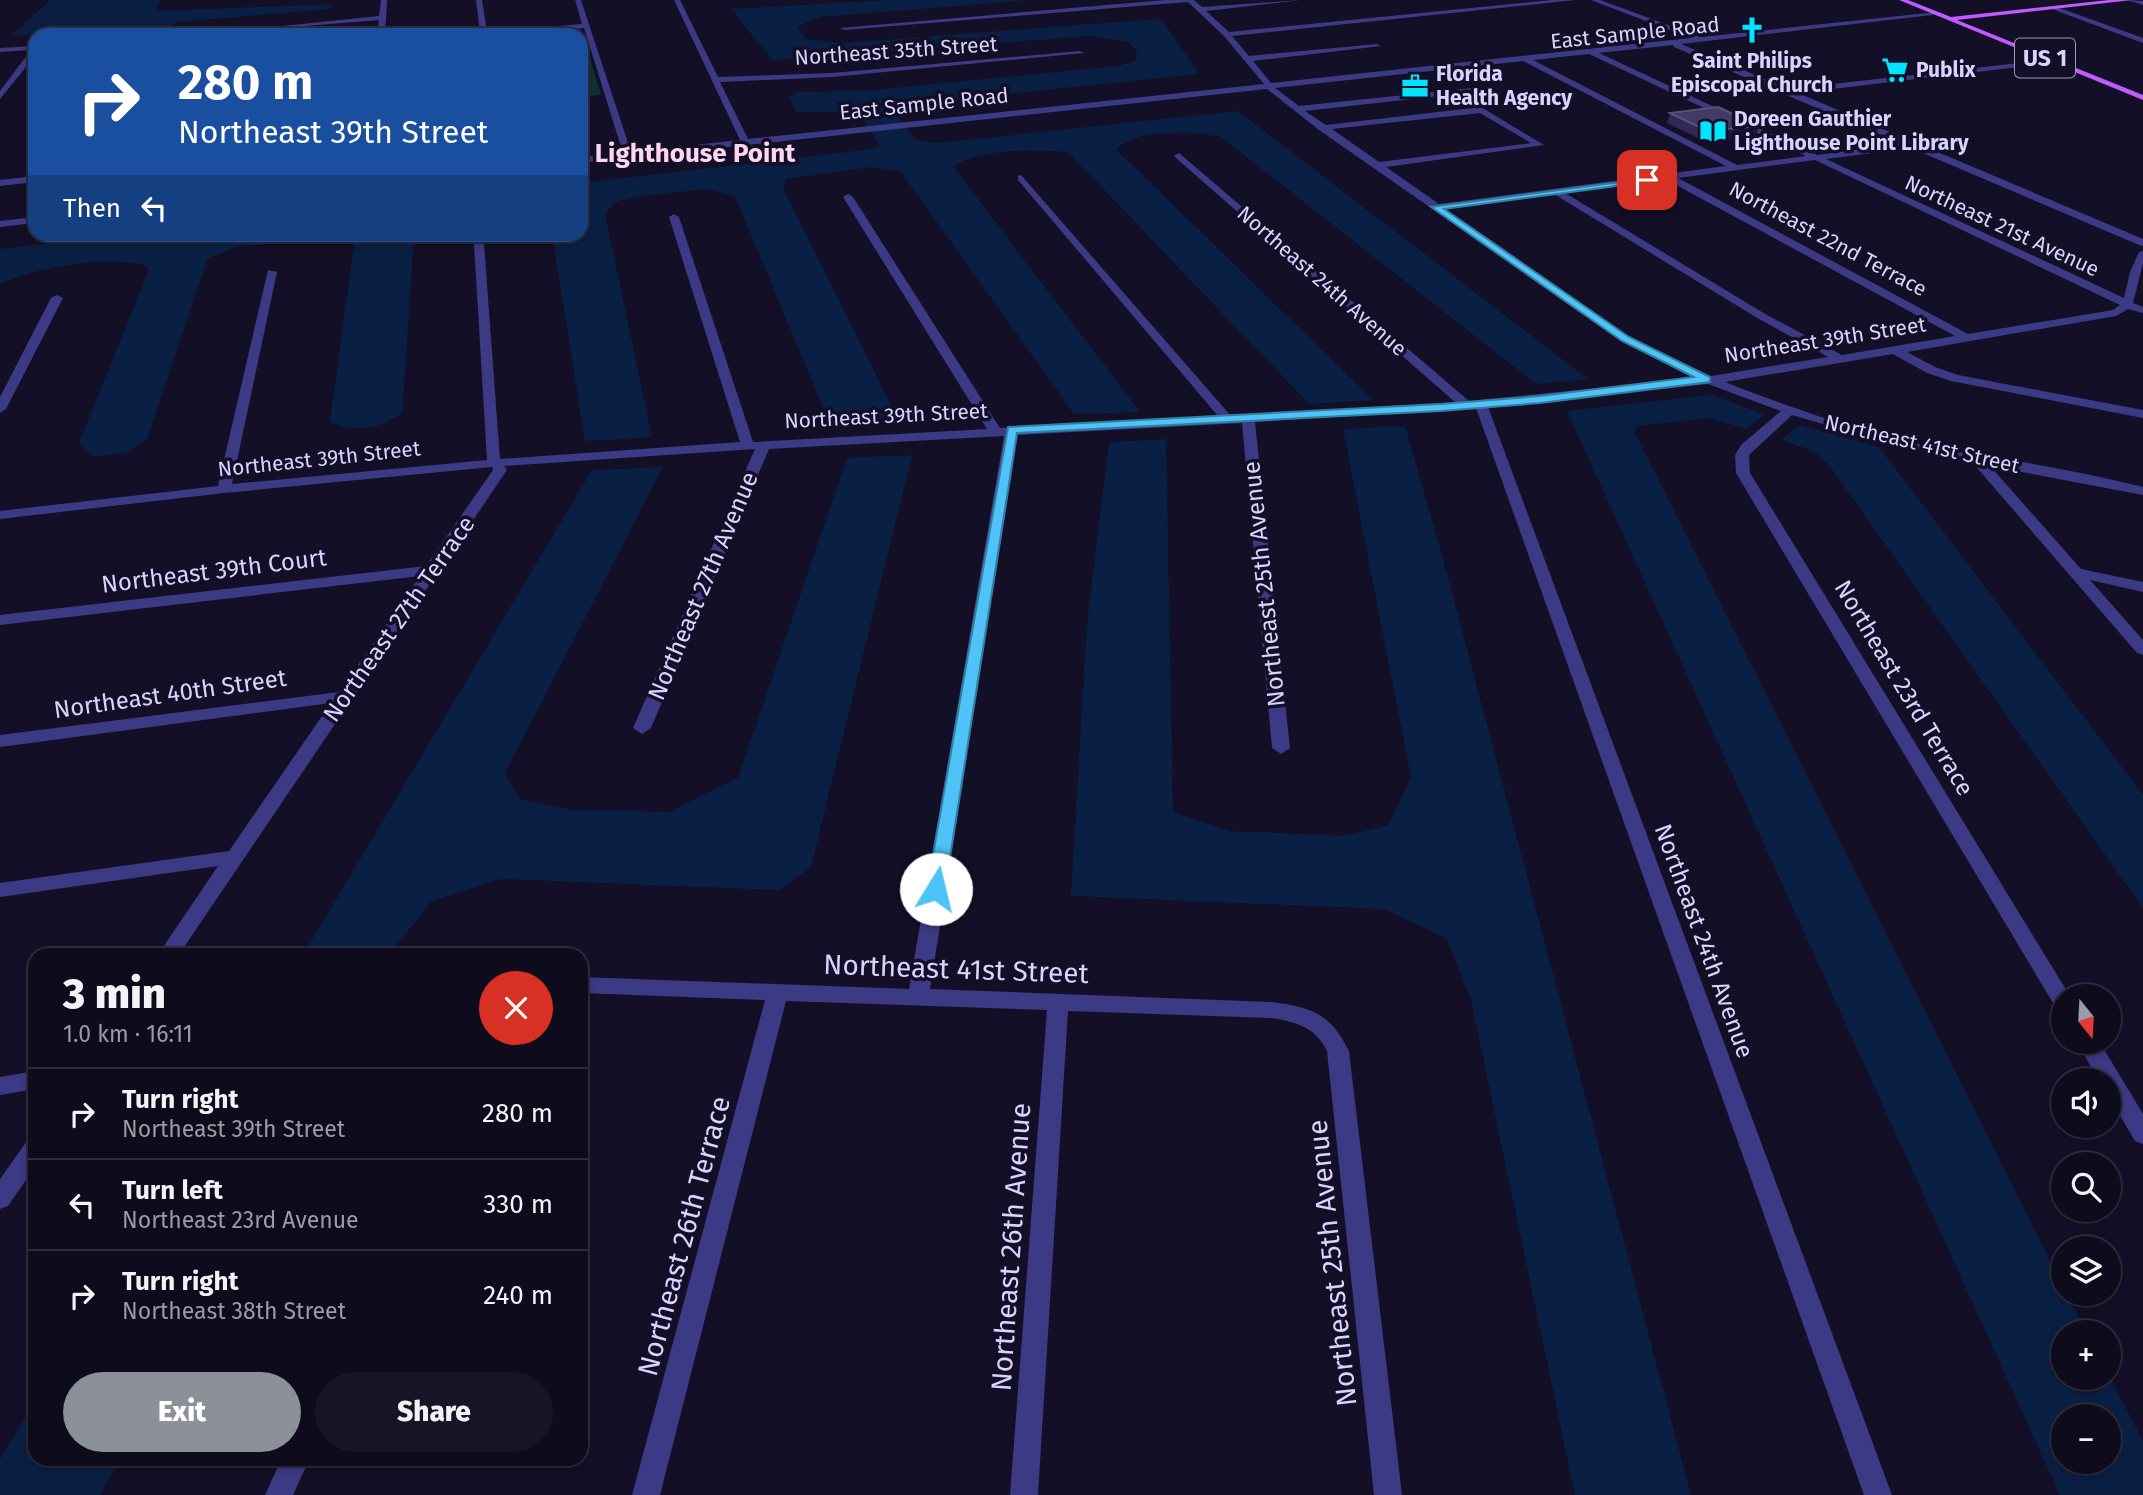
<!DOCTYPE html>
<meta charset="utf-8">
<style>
:root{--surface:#0e0b1c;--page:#171425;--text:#f1f3f6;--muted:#9b9ba3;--line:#2e2b3b;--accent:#8c9099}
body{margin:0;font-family:"Fira Sans",sans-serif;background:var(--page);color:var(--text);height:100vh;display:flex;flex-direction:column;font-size:26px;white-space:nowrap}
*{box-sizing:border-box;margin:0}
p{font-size:23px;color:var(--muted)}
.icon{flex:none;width:38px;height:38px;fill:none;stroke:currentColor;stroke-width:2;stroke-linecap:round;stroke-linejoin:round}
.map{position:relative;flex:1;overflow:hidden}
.details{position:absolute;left:28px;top:948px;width:560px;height:518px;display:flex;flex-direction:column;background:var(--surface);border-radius:21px;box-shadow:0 4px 10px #0003,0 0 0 2px var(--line)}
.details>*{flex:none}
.top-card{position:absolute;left:28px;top:28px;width:560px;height:214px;border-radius:21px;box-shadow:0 4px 10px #0003,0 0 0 2px var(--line);background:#1a4fa0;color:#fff;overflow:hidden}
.needle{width:46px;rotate:162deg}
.controls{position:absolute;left:2051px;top:984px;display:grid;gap:14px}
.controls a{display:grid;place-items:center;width:70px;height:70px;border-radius:50%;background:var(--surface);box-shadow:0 4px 10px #0003,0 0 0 2px var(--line);font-size:35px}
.pin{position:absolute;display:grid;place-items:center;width:60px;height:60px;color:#fff;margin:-30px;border-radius:14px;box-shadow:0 4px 10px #0006}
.me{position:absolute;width:77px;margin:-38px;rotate:9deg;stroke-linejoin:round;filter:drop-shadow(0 0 5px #0008)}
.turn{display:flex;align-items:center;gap:24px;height:147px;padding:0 35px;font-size:32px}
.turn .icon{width:91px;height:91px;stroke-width:2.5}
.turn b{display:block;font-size:49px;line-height:60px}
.then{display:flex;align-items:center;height:66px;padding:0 35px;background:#0003;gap:14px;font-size:26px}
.round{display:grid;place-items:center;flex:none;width:74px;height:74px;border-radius:37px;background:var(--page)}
.overview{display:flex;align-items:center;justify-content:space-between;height:119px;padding:0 35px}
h1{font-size:42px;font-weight:800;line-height:52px}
.primary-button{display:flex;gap:14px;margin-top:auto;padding:14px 35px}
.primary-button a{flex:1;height:80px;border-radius:42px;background:var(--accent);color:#fff;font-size:28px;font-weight:800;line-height:80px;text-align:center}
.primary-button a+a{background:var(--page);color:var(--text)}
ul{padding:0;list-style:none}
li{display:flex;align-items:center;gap:21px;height:91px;padding:0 35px;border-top:2px solid var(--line)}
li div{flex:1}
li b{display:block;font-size:26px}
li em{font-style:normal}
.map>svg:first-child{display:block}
.green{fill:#12302f}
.water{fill:#0a1f44;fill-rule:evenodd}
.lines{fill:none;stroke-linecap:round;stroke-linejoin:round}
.minor{fill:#3d3a85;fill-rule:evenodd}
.major{fill:#c25bff;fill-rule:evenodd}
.wall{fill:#312854}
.shaded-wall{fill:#1d163a}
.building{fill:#433a66;stroke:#5a527e;stroke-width:2}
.route{fill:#4fc3f7;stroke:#337fa1;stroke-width:2}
.labels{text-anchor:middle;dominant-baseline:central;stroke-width:7;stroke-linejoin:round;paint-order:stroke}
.far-street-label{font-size:21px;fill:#d9d4ff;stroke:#130f26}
.far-poi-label{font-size:21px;font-weight:bold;fill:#d9d4ff;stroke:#130f26;text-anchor:start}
.shield{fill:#130f26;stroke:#9e99be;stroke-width:2}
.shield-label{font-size:23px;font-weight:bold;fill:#d9d4ff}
.street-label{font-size:24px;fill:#d9d4ff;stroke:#130f26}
.far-district-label{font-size:26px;font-weight:bold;fill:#ffd6f0;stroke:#130f26}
.near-street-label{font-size:28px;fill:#d9d4ff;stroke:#130f26}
</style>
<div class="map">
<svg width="2143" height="1495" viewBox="0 0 2143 1495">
<rect width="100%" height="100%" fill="#130f26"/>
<!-- green -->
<path class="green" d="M581,28L601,95L581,97V35H498Z"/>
<!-- water -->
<path class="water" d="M50,0H160L156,11L334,4L329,9L179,22L147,35H104L82,31L11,36Z
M889,0H1029L821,17L797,26L805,39L843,43L1158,19L1164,23L1199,74L919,103L904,107L897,114L915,140L937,143L1238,111L1588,379L1536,384L1221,137C1190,131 1140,128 1116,149L1373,400L1309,404L1068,152C1030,150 987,147 953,166L1140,412L1074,414L901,172L871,167L786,179L784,190L898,419L830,424L735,196L707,189L639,196L615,202L605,214L652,437L585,441L552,235L581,234V183L864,150L880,146L858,112H796L789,97L797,92L863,91L1118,66L1136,61L1137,52L1129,42L1089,36L772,60L731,9Z
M127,234L418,235L414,238L402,414C378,428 356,434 330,422L354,244L333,236L238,247L208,258L147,440L128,452L92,457L79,442L149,270L145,265C106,255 35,268 0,284V249Z
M1711,395L1764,414L1747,429L1708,418L1637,426L1634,431L2063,1286V1293H2067L2086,1332H2063V1377L2109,1376L2143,1441V1495H2060L1567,411ZM2063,1416H2109V1461H2063Z
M1799,425L1879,447L2143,795V908L1829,465L1813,451L1781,440Z
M1405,426L1442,555L1691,1495H1575L1471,1000L1447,939L1384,909L1071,896L1087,624L1109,442L1166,439L1173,812L1230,831L1344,836L1389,825L1411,777L1343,429Z
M912,455L811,867L779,890L501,879L432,901L389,955H303L592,470L663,467L505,773L520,799L573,810L669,812L738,778L847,458Z
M35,1401V1460H119L100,1495H0V1459Z"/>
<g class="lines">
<!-- minor -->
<path class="minor" d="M381,0H387L385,35H377L379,20L198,35L379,16Z
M476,0H482L487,32L582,24L575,0H581L631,152L740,140L674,0H680L718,77L832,73L1080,51L1084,53L832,77L720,82L748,139L1264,84L1224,36L1188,2L844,30L840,28L1165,0H1194L1202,7L1302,0L1206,11L1229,32L1552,0H1576L1232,36L1249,56L1377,44L1381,46L1253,61L1271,83L1690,38L1591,0H1600L1701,37L1937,12L1941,14L1681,44L1789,89L2055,59L2052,63L1798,93L2143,239V246L2139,245L1911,148L1826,159L2124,298L2130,272L2139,252L2143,251V263L2133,303L2143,307V313L2128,309L2116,316L1907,352L1935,367L1958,375L2143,410V418L1951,381L1927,373L1893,354L1725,382C1798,411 1892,443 1971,454C2027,462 2087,473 2143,487V495L1990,466L2081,569L2143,582V592L2090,580L2143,640V655L2137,653L1972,462L1881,441L1792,415L1749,455L1750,473L2070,996H2063V1010L2056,1008L1736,473L1735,455L1741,445L1781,411L1708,384L1488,407L1892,1495H1864L1476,408L1255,422L1290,748L1281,754L1272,748L1242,423L1018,435L930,989L1270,1002C1310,1006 1331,1014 1349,1051L1402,1495H1374L1327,1051C1316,1027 1294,1021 1270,1018L1068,1011L1038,1495H1010L1047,1010L786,1001L660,1495H632L765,1000L581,993V977L909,989L1004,436L769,449L651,728L642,734L633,728L755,449L504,466L507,470L178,956H157L218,866L0,897V883L229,851L331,703L0,747V735L339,692L420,576L0,625V615L426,566L493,470L492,467L224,493L0,519V511L218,486L268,270L277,272L232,484L487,460L474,244L479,241L484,244L500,459L740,442L669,217L674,214L679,217L753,442L987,429L843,197L848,194L853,197L1000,428L1218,416L1018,180V176L1021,175L1231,416L1455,402L1176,158L1174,156L1179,153L1469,401L1695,378L1622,341L1319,130L1267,89L581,163V157L623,153L584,28L476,35L480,33ZM1673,45L1674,47L1901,144L1817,155L1599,53ZM1589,54L1806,156L1737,165L1533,60ZM1523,61L1726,166L1439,204L1386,167L1544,145L1481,107L1326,125L1305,111L1475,92L1472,88L1299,106L1275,88ZM1480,113L1531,143L1379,162L1332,129ZM1815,160L2120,305L2113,310L1968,334L1678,178ZM1667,180L1955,336L1842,355L1767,315L1565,193ZM1554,194L1759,319L1828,357L1711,376L1630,337L1446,209Z
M2129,0L2143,1V5L2130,1Z
M2054,6L2143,38V43L2052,9Z
M35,46V56L0,99V91L31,50L0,52V48Z
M35,176V182L0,186V180Z
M35,217V223L0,227V221Z
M57,295L63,298L6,409L0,413V397L51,298Z
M2076,1041H2099L2143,1114V1144L2135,1141L2109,1097V1080H2099Z
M35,1071V1089L0,1095V1077Z
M35,1138V1167L8,1206L0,1209V1179L27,1141Z
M281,1460H309L293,1495H265Z"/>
<!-- major -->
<path class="major" d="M1899,0H1908L1951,17L2109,0H2132L1957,20L2143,95V100Z"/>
</g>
<!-- wall -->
<path class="wall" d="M1670,113L1756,136L1704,141L1667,123Z"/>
<!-- shaded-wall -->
<path class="shaded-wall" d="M1759,126L1756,136L1704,141L1707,131Z"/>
<!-- building -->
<path class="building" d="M1718,107L1759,126L1707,131L1670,113Z"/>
<!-- route -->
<path class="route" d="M1650,178L1647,182L1444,209L1629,337L1710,377V382L1540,403L1441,411L1017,433L945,889L942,894H930L927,889L1008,427L1441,404L1540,396L1694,377L1622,341L1431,207Z"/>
<!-- icons -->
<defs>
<g id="church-bare" transform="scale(2.1)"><path d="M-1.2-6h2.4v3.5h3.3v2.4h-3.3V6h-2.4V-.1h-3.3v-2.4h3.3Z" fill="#00e5ff" stroke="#130f26" stroke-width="2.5" paint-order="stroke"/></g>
<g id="supermarket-bare" transform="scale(2.1)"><path d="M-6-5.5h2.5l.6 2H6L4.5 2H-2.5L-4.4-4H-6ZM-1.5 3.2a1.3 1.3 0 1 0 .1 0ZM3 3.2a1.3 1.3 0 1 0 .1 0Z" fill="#00e5ff" stroke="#130f26" stroke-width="2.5" paint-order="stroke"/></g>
<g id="office-bare" transform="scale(2.1)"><path d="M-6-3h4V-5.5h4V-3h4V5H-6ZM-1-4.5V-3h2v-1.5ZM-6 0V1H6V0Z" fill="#00e5ff" stroke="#130f26" stroke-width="2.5" paint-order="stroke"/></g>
<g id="library-bare" transform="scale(2.1)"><path d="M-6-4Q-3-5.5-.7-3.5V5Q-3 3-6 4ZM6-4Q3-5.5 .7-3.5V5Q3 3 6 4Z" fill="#00e5ff" stroke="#130f26" stroke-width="2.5" paint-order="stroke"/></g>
</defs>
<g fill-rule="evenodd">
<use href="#church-bare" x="1752" y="30"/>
<use href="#supermarket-bare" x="1895" y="70"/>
<use href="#office-bare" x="1415" y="86"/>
<use href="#library-bare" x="1713" y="131"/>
</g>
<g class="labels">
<!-- far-street labels -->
<g class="far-street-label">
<text transform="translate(1635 33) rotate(-6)">East Sample Road</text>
<text transform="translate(896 51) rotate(-4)">Northeast 35th Street</text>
<text transform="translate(924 104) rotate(-6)">East Sample Road</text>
<text transform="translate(2002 226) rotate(25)">Northeast 21st Avenue</text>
<text transform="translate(1828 239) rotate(28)">Northeast 22nd Terrace</text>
<text transform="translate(1322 281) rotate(41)">Northeast 24th Avenue</text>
<text transform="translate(1825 340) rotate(-9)">Northeast 39th Street</text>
<text transform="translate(886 416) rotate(-3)">Northeast 39th Street</text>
<text transform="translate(1922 444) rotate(13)">Northeast 41st Street</text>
<text transform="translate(319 459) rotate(-6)">Northeast 39th Street</text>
</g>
<!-- far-poi labels -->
<g class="far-poi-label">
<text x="1752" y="61" text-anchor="middle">Saint Philips<tspan x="1752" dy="24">Episcopal Church</tspan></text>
<text x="1916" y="70">Publix</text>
<text x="1436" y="74">Florida<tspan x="1436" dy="24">Health Agency</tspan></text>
<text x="1734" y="119">Doreen Gauthier<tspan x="1734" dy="24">Lighthouse Point Library</tspan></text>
</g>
<!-- shield labels -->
<rect class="shield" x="2015" y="38.5" width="60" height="39" rx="5"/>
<g class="shield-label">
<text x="2045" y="58">US 1</text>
</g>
<!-- street labels -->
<g class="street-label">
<text transform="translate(214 571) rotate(-7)">Northeast 39th Court</text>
<text transform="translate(1264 584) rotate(-96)">Northeast 25th Avenue</text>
<text transform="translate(703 586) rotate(-67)">Northeast 27th Avenue</text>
<text transform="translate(399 619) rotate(-55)">Northeast 27th Terrace</text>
<text transform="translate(1904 688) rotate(59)">Northeast 23rd Terrace</text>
<text transform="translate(170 694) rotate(-8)">Northeast 40th Street</text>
<text transform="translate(1704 941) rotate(70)">Northeast 24th Avenue</text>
</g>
<!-- far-district labels -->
<g class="far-district-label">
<text x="695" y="153">Lighthouse Point</text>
</g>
<!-- near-street labels -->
<g class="near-street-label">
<text transform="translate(956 969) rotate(2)">Northeast 41st Street</text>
<text transform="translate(684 1236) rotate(-75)">Northeast 26th Terrace</text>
<text transform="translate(1011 1247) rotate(-86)">Northeast 26th Avenue</text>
<text transform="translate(1332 1263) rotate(-96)">Northeast 25th Avenue</text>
</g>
</g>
</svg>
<div class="controls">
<a><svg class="needle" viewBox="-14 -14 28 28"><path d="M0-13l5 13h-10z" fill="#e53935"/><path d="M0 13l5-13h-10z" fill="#9b9ba3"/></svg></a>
<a><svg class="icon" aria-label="sound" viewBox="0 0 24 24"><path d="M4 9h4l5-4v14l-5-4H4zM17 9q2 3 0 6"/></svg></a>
<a><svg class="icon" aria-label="search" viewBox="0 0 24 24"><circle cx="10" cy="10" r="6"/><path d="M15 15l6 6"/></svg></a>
<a><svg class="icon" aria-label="layers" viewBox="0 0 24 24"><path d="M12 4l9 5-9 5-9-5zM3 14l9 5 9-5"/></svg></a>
<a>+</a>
<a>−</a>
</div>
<div class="pin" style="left:1647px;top:180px;background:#d93025"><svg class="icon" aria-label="arrive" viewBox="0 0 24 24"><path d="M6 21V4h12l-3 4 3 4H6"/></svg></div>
<svg class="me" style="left:936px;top:889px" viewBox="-20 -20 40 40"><circle r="19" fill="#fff"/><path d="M0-13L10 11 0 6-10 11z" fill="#4fc3f7"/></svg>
<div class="top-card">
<div class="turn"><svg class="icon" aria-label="right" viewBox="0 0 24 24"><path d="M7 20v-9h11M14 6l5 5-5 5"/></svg><div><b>280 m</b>Northeast 39th Street</div></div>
<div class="then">Then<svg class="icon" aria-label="left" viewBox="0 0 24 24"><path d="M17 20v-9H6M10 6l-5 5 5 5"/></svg></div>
</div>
<section class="details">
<div class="overview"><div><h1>3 min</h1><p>1.0 km · 16:11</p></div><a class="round" style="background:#d93025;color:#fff"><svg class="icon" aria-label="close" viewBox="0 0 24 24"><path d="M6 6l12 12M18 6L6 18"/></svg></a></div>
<ul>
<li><svg class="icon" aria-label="right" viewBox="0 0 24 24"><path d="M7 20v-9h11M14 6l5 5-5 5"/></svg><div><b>Turn right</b><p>Northeast 39th Street</p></div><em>280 m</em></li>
<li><svg class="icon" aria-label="left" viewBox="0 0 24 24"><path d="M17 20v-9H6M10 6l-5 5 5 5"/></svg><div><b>Turn left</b><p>Northeast 23rd Avenue</p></div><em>330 m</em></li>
<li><svg class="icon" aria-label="right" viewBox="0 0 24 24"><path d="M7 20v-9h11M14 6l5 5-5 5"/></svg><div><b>Turn right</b><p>Northeast 38th Street</p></div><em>240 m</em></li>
</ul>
<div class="primary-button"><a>Exit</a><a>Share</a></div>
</section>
</div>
